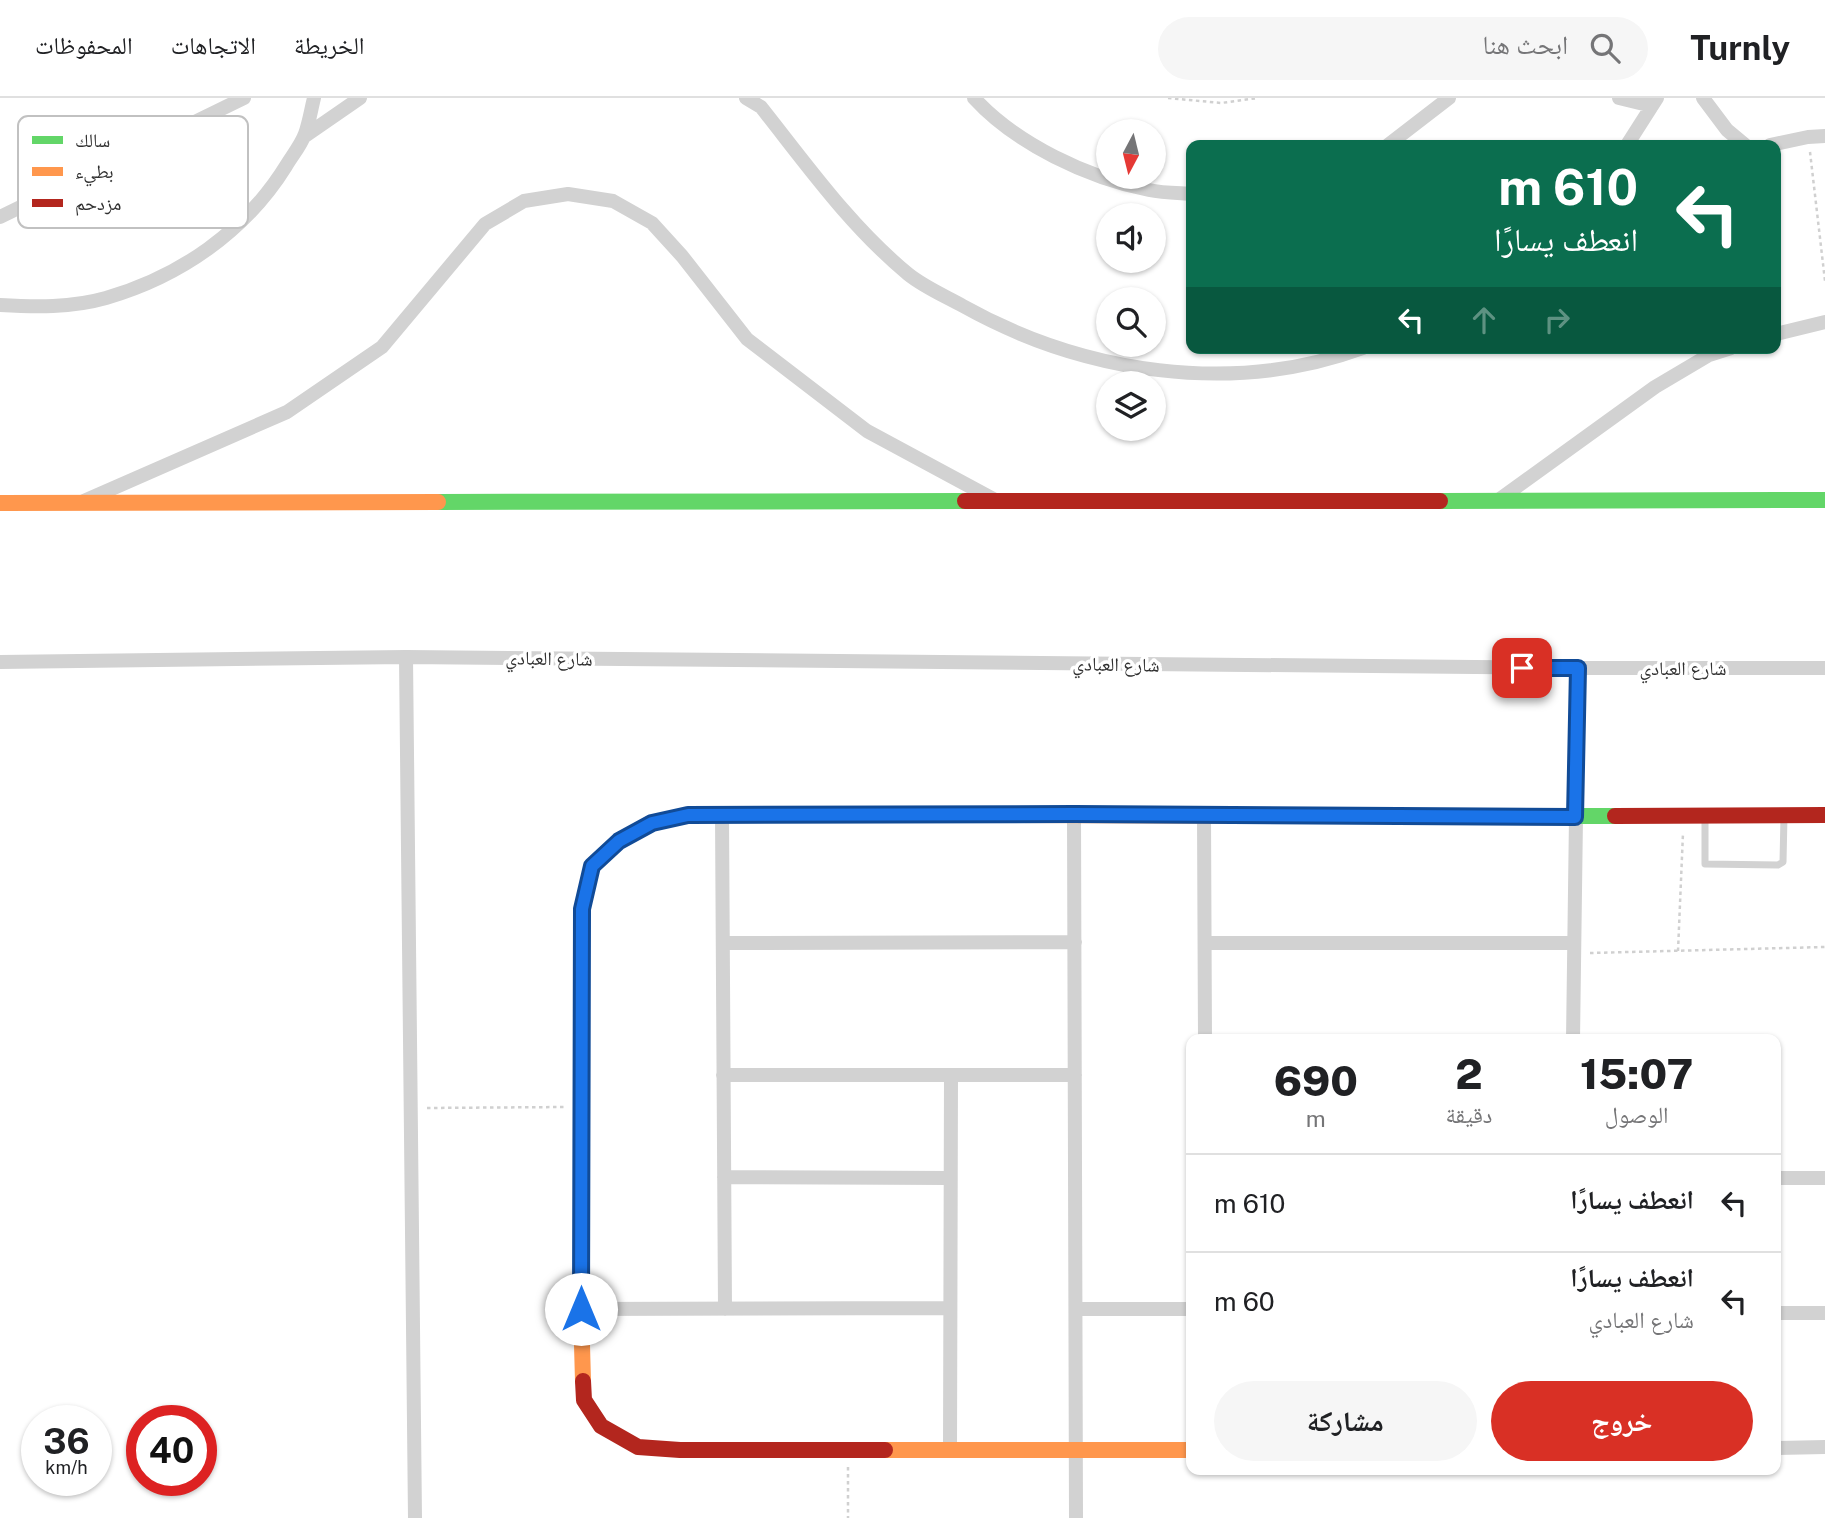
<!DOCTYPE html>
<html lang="ar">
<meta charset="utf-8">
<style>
:root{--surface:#fff;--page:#f6f6f6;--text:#202124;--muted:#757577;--line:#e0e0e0;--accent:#d93025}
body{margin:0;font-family:"Public Sans","Noto Naskh Arabic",sans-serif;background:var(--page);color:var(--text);direction:rtl;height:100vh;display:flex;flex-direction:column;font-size:26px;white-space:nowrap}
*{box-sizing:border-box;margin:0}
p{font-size:23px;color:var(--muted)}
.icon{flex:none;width:38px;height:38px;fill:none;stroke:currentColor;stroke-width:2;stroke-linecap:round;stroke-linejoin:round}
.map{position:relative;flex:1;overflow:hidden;direction:ltr}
.side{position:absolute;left:1186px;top:936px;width:595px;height:441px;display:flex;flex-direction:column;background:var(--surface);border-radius:14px;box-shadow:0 2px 5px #0004;direction:rtl}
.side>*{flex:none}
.top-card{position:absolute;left:1186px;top:42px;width:595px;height:214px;border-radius:14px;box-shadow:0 2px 5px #0004;direction:rtl;background:#0b6e4f;color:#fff;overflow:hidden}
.needle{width:46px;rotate:187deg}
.buttons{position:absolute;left:1096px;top:21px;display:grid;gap:14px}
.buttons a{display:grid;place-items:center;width:70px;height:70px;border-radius:50%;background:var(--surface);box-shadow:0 2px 5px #0004;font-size:35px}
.speed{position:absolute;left:21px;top:1307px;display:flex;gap:14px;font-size:35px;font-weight:700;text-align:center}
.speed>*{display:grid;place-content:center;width:91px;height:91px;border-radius:50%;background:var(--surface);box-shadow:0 2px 5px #0004;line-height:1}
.speed small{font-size:18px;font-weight:400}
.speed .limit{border:10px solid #d22;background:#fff;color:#111}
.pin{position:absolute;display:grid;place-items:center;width:60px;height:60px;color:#fff;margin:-30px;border-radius:14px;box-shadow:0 4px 10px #0006}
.me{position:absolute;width:77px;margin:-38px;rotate:0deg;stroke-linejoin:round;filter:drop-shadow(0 0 5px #0008)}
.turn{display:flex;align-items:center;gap:24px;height:147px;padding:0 28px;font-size:32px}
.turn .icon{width:91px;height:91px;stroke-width:2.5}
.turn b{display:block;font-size:49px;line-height:60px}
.lanes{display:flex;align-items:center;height:66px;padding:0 28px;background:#0003;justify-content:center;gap:35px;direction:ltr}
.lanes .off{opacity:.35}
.eta{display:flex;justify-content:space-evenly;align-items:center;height:119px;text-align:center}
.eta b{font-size:42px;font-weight:800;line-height:49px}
.button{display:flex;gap:14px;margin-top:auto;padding:14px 28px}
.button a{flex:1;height:80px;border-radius:42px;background:var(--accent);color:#fff;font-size:28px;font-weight:800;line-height:80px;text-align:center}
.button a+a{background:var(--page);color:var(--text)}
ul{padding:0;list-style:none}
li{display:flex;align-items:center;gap:21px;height:98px;padding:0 28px;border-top:2px solid var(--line)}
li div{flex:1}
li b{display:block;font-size:26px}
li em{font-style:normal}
header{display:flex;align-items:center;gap:42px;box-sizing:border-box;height:98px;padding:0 35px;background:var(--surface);border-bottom:2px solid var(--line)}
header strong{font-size:33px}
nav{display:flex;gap:38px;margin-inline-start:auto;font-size:24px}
.search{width:490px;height:63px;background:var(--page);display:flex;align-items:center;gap:18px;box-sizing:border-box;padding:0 24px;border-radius:38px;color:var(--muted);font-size:26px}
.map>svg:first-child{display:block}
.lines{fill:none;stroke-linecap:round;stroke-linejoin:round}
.path{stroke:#d0d0d0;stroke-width:2.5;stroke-dasharray:3.5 3.5;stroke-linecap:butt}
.lane{stroke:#d2d2d2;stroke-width:7}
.street{stroke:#d2d2d2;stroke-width:14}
.fast{stroke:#63d668;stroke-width:16}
.slow{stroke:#ff974d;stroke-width:16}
.jam{stroke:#b3261e;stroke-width:16}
.route-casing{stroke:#114b97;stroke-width:18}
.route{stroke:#1a73e8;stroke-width:12}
.labels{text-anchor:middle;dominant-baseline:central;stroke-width:7;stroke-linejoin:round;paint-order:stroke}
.street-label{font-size:19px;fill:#303030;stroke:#fff}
.key{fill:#fff;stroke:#c1c1c1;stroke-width:2}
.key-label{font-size:19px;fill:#303030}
</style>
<header>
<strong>Turnly</strong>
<div class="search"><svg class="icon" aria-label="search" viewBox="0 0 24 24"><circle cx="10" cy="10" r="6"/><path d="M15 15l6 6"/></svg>ابحث هنا</div>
<nav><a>الخريطة</a><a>الاتجاهات</a><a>المحفوظات</a></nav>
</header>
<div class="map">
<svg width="1825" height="1420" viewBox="0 0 1825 1420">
<rect width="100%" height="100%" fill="#fff"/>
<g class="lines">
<!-- path -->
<path class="path" d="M1168,0L1221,5L1258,0
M1810,54L1825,183
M1678,853L1683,735
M1590,855L1825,849
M427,1010L564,1009
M848,1369V1420"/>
<!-- lane -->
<path class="lane" d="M1705,718V766L1778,767L1783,764L1784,718"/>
<!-- street -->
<path class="street" d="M746,0L761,9C807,67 850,128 908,176C924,189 945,198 963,208C1083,275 1232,298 1363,250
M974,0C1016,46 1088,80 1149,92C1163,95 1178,95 1192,96
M1619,0L1652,8
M1703,0L1727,32L1745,47
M305,38L360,0
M1388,47L1449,0
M1627,47L1657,0
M1770,47L1808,39L1825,38
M0,119L244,0
M0,207C35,209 71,210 106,200C179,179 245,134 286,68C292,58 301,47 305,36C309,25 311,12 314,0
M1776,236L1825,224
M1500,401L1655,289L1709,257L1731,250
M84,403L287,314L382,249L485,126L524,103L568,96L613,103L652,125L682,158L747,241L867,333L995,402
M406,559L415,1420
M0,564L406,559L1578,570H1825
M1074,716L1076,1420
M722,717L725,1211
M1204,717L1205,942
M723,845L1075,844
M1205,845H1574
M1573,942L1578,570
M723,977H1075
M724,1079L950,1080
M1776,1080H1825
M581,1211L950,1210
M1076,1211H1192
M1776,1215H1825
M1776,1350L1825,1349
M950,1352L951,977"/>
<!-- fast -->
<path class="fast" d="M1440,403L1825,402
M438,404L965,403
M1344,718H1615
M679,719L688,717H987"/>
<!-- slow -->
<path class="slow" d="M0,405L438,404
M987,717L1344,718
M582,971L581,1211L583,1283
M885,1352H1192"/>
<!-- jam -->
<path class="jam" d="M965,403H1440
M1615,718L1825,717
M582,971V811L592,768L619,743L651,725L679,719
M583,1283L584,1302L601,1328L638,1349L680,1352H885"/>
</g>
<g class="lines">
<!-- route casing -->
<g class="route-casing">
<path id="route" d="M581,1211L582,811L592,768L619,743L652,725L688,717L1074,716L1575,719L1578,570H1522"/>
</g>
<!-- route -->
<use href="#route" class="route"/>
</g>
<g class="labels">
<!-- street labels -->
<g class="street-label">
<text transform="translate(549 560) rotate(1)">شارع العبادي</text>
<text transform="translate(1116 566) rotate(1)">شارع العبادي</text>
<text x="1683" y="570">شارع العبادي</text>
</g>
</g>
<!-- legend -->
<rect x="18" y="18" width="230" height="112" rx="10" class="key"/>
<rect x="32" y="38" width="31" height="8" fill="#63d668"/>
<rect x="32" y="69" width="31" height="9" fill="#ff974d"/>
<rect x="32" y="101" width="31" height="8" fill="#b3261e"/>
<g class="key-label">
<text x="75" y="49">سالك</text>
<text x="75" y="80">بطيء</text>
<text x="75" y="112">مزدحم</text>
</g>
</svg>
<div class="buttons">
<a><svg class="needle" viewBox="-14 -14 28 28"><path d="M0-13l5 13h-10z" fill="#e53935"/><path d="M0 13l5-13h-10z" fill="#757577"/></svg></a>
<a><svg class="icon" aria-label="sound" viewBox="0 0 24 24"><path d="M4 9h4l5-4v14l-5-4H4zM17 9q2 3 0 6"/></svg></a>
<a><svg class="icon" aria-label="search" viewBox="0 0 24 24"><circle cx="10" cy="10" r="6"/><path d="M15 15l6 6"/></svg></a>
<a><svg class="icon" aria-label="layers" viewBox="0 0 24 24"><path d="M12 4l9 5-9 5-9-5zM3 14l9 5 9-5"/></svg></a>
</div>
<div class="speed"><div>36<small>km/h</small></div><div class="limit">40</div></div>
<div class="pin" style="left:1522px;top:570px;background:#d93025"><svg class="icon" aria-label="arrive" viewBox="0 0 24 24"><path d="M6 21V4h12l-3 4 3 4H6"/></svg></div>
<svg class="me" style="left:581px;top:1211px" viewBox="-20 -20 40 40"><circle r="19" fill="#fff"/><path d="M0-13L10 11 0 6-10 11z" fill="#1a73e8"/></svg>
<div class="top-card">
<div class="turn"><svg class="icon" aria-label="left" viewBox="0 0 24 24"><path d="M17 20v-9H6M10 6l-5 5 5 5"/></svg><div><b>610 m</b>انعطف يسارًا</div></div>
<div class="lanes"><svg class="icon" aria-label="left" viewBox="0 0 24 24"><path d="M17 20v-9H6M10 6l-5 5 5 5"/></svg><svg class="icon off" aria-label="ahead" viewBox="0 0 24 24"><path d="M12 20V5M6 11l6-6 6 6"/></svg><svg class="icon off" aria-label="right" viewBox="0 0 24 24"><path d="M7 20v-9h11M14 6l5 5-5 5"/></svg></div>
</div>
<section class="side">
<div class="eta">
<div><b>15:07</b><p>الوصول</p></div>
<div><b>2</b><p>دقيقة</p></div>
<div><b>690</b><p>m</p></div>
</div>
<ul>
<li><svg class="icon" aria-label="left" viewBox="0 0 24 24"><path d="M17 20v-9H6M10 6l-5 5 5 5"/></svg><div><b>انعطف يسارًا</b></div><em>610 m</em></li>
<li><svg class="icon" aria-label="left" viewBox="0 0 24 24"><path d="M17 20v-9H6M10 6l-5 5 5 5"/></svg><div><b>انعطف يسارًا</b><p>شارع العبادي</p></div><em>60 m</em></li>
</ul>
<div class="button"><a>خروج</a><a>مشاركة</a></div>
</section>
</div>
